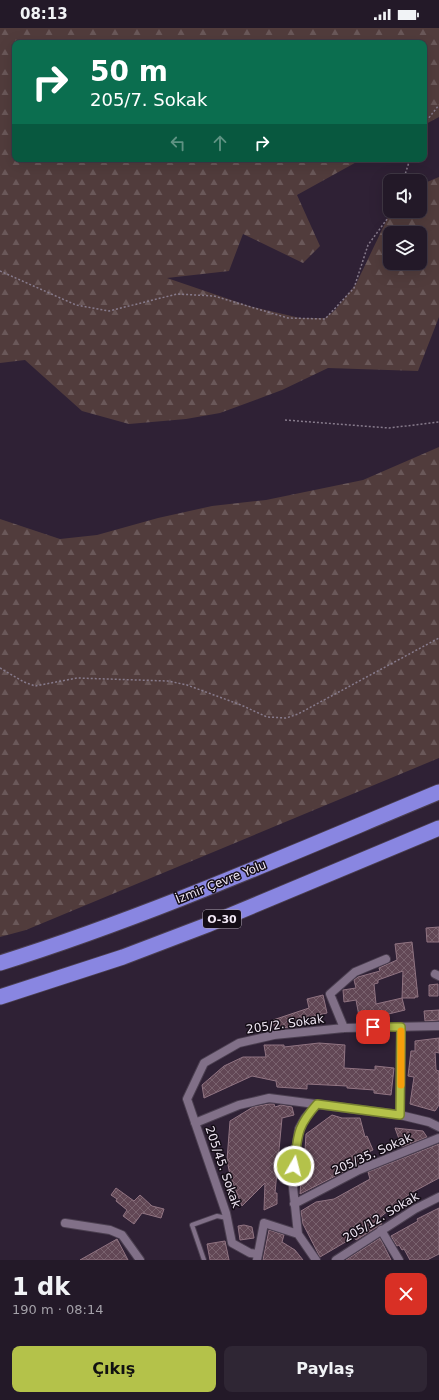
<!DOCTYPE html>
<html lang="tr">
<meta charset="utf-8">
<style>
:root{--surface:#231928;--page:#2f2634;--text:#f1f3f6;--muted:#a3a0a8;--line:#403845;--accent:#b4c24a}
body{margin:0;font-family:"DejaVu Sans",sans-serif;background:var(--page);color:var(--text);height:100vh;display:flex;flex-direction:column;font-size:15px;white-space:nowrap}
*{box-sizing:border-box;margin:0}
p{font-size:13px;color:var(--muted)}
.icon{flex:none;width:22px;height:22px;fill:none;stroke:currentColor;stroke-width:2;stroke-linecap:round;stroke-linejoin:round}
.map{position:relative;height:1232px;overflow:hidden}
.details{display:flex;flex-direction:column;background:var(--surface);flex:1}
.details>*{flex:none}
.hud{position:absolute;left:12px;top:12px;width:415px;height:122px;border-radius:8px;box-shadow:0 4px 16px #0002,0 0 0 1px var(--line);background:#0b6e4f;color:#fff;overflow:hidden}
.fabs{position:absolute;left:383px;top:146px;display:grid;gap:8px}
.fabs a{display:grid;place-items:center;width:44px;height:44px;border-radius:8px;background:var(--surface);box-shadow:0 4px 16px #0002,0 0 0 1px var(--line);font-size:20px}
.pin{position:absolute;display:grid;place-items:center;width:34px;height:34px;color:#fff;margin:-17px;border-radius:8px;box-shadow:0 2px 6px #0006}
.me{position:absolute;width:44px;margin:-22px;rotate:8deg;stroke-linejoin:round;filter:drop-shadow(0 0 3px #0008)}
.turn{display:flex;align-items:center;gap:14px;height:84px;padding:0 12px;font-size:18px}
.turn .icon{width:52px;height:52px;stroke-width:2.5}
.turn b{display:block;font-size:28px;line-height:34px}
.lanes{display:flex;align-items:center;height:38px;padding:0 12px;background:#0003;justify-content:center;gap:20px;direction:ltr}
.lanes .off{opacity:.35}
.round{display:grid;place-items:center;flex:none;width:42px;height:42px;border-radius:8px;background:var(--page)}
.head{display:flex;align-items:center;justify-content:space-between;height:68px;padding:0 12px}
h1{font-size:24px;font-weight:700;line-height:30px}
.action{display:flex;gap:8px;margin-top:auto;padding:8px 12px}
.action a{flex:1;height:46px;border-radius:8px;background:var(--accent);color:#111;font-size:16px;font-weight:700;line-height:46px;text-align:center}
.action a+a{background:var(--page);color:var(--text)}
.status{display:flex;justify-content:space-between;align-items:center;height:28px;padding:0 20px;background:var(--surface);direction:ltr}
.status svg{height:11px;fill:currentColor}
.map>svg:first-child{display:block}
.forest{fill:url(#forest-firs);fill-rule:evenodd}
.building{fill:url(#building-cross-hatch);stroke:#917482;fill-rule:evenodd}
.lines{fill:none;stroke-linecap:round;stroke-linejoin:round}
.lane-casing{stroke:#4b3f50;stroke-width:6}
.street-casing{stroke:#4b3f50;stroke-width:10}
.highway-casing{stroke:#4b3f50;stroke-width:17}
.path{stroke:#877b8c;stroke-width:1.5;stroke-dasharray:2 2;stroke-linecap:butt}
.lane{stroke:#817088;stroke-width:4}
.street{stroke:#817088;stroke-width:8}
.highway{stroke:#8986e1;stroke-width:15}
.route-casing{stroke:#757e30;stroke-width:10}
.route{stroke:#b4c24a;stroke-width:7}
.slow{stroke:#f59e0b;stroke-width:7}
.labels{text-anchor:middle;dominant-baseline:central;stroke-width:3;stroke-linejoin:round;paint-order:stroke}
.shield{fill:#140d16;stroke:#ada5b1;stroke-width:1}
.shield-label{font-size:11px;font-weight:bold;fill:#efe6f3}
.street-label{font-size:12px;fill:#efe6f3;stroke:#140d16}
</style>
<div class="status"><b>08:13</b><svg viewBox="0 0 49 12"><path d="M0 12V9h3v3zM5 12V6h3v6zM10 12V3h3v9zM15 12V0h3v12zM26 1h20v11H26zM47 4h2v5h-2z"/></svg></div>
<div class="map">
<svg width="439" height="1232" viewBox="0 0 439 1232">
<defs>
<pattern id="forest-firs" width="22" height="20" patternUnits="userSpaceOnUse"><rect width="22" height="20" fill="#513c3c"/><path d="M5 1l3.5 6h-7zM16 11l3.5 6h-7z" fill="#6a5859"/></pattern>
<pattern id="building-cross-hatch" width="8" height="8" patternUnits="userSpaceOnUse"><rect width="8" height="8" fill="#624755"/><path d="M0 0l8 8M0 8l8-8" fill="none" stroke="#79626e"/></pattern>
</defs>
<rect width="100%" height="100%" fill="#2f2135"/>
<!-- forest -->
<path class="forest" d="M0,0H439V89L424,97V15H15V131H362L297,167L320,218L303,235L243,206L229,243L167,250L249,278L300,290H325L335,282L356,256L391,183H420V157L439,149V289L418,343L328,340L282,362L220,385L186,391L129,396L82,383L25,332L0,335ZM390,205H420V235H390Z
M439,419V730L26,902L0,909V491L60,511L97,507L158,490L212,478L266,472L363,452Z"/>
<!-- building -->
<path class="building" d="M439,899V914H427L426,900Z
M412,914L418,969H415V970H402L405,982L368,991L367,987L359,988L356,972L344,974L343,962L356,960L354,952L358,949L380,943L379,940L397,932L395,916ZM403,943L402,970L376,976L374,956L378,955V952Z
M438,956V968H429V957Z
M323,967L327,985L302,991L303,997L275,1001L273,992L309,980L307,971Z
M439,982V992L425,993L424,983Z
M439,1010V1025L435,1024L436,1042L439,1043V1077L435,1083L410,1076L414,1049L408,1048L411,1023H415V1013Z
M319,1015L345,1017L344,1040L375,1042V1038L394,1040L391,1067L374,1065V1062L347,1060V1058L307,1056V1061L277,1059L276,1053L252,1048L204,1070L202,1057L224,1038L243,1029H266L264,1017H284V1019Z
M269,1076H274L275,1079L281,1077L292,1079L294,1087L282,1090L275,1165H277V1176L264,1182L265,1155L242,1178L230,1147L227,1132L230,1093L253,1079Z
M332,1087L342,1090H360L365,1109L367,1108L373,1122L360,1128L363,1134L300,1166L302,1139L304,1138L306,1106Z
M395,1100L423,1103L427,1109L402,1119Z
M439,1116V1150L411,1165L379,1190L382,1196L374,1201L356,1212L354,1209L320,1229L303,1196L301,1183L316,1174L334,1171L370,1151L368,1144Z
M116,1160L134,1173L140,1167L152,1178L164,1181L161,1190L142,1185L134,1196L123,1188L127,1182L116,1173L117,1171L111,1167Z
M439,1180V1226L427,1232H410L404,1221L402,1222L399,1217L397,1218L391,1208L418,1193L417,1191Z
M244,1197L252,1199L254,1210L240,1212L238,1198Z
M269,1202L284,1207L282,1214L295,1222L303,1232H263Z
M380,1210L391,1232H346Z
M117,1211L128,1232H80Z
M225,1213L229,1232H210L207,1216Z"/>
<g class="lines">
<!-- lane casing -->
<g class="lane-casing">
<path id="lane" d="M204,1232L192,1197L217,1188L227,1190"/>
</g>
<!-- street casing -->
<g class="street-casing">
<path id="street" d="M435,946L439,948
M344,1000L330,966L355,944L386,931
M400,1087L401,999
M195,1095L239,1077L269,1070L400,1087L429,1094L439,1099
M294,1176L359,1142L439,1110
M65,1195L110,1202L122,1207L140,1232
M381,1202L399,1232
M258,1226L250,1225L232,1215L226,1185L187,1071L204,1035L239,1015L274,1007L344,1000L439,998
M257,1232L264,1195L298,1206
M316,1232L298,1206L292,1150L299,1101L305,1090L317,1076
M336,1232L415,1181L439,1169"/>
</g>
<!-- highway casing -->
<g class="highway-casing">
<path id="highway" d="M0,935C150,888 294,824 439,764
M0,969L123,929L207,897L439,800"/>
</g>
<!-- path -->
<path class="path" d="M424,96L439,77
M403,153L410,131
M0,243L76,277L109,283L177,266L214,268L288,290L325,291L354,260L368,217L393,183
M285,392L389,400L439,394
M0,640L24,654L35,658L77,650L168,653L187,657L241,677L267,689L286,690L298,686L439,610"/>
<!-- lane -->
<use href="#lane" class="lane"/>
<!-- street -->
<use href="#street" class="street"/>
<!-- highway -->
<use href="#highway" class="highway"/>
</g>
<g class="lines">
<!-- route casing -->
<g class="route-casing">
<path id="route" d="M294,1138C298,1107 296,1100 317,1076L400,1087L401,999H373"/>
</g>
<!-- route -->
<use href="#route" class="route"/>
<!-- slow -->
<path class="slow" d="M401,1057V1003"/>
</g>
<g class="labels">
<!-- shield labels -->
<rect class="shield" x="203" y="882" width="38" height="18" rx="3"/>
<g class="shield-label">
<text x="222" y="891">O-30</text>
</g>
<!-- street labels -->
<g class="street-label">
<text transform="translate(221 854) rotate(-22)">İzmir Çevre Yolu</text>
<text transform="translate(285 996) rotate(-8)">205/2. Sokak</text>
<text transform="translate(372 1126) rotate(-24)">205/35. Sokak</text>
<text transform="translate(223 1139) rotate(71)">205/45. Sokak</text>
<text transform="translate(381 1189) rotate(-31)">205/12. Sokak</text>
</g>
</g>
</svg>
<div class="fabs">
<a><svg class="icon" aria-label="sound" viewBox="0 0 24 24"><path d="M4 9h4l5-4v14l-5-4H4zM17 9q2 3 0 6"/></svg></a>
<a><svg class="icon" aria-label="layers" viewBox="0 0 24 24"><path d="M12 4l9 5-9 5-9-5zM3 14l9 5 9-5"/></svg></a>
</div>
<div class="pin" style="left:373px;top:999px;background:#d93025"><svg class="icon" aria-label="arrive" viewBox="0 0 24 24"><path d="M6 21V4h12l-3 4 3 4H6"/></svg></div>
<svg class="me" style="left:294px;top:1138px" viewBox="-20 -20 40 40"><circle r="17" fill="#b4c24a" stroke="#fff" stroke-width="3"/><path d="M0-11L8 9 0 5-8 9z" fill="#fff"/></svg>
<div class="hud">
<div class="turn"><svg class="icon" aria-label="right" viewBox="0 0 24 24"><path d="M7 20v-9h11M14 6l5 5-5 5"/></svg><div><b>50 m</b>205/7. Sokak</div></div>
<div class="lanes"><svg class="icon off" aria-label="left" viewBox="0 0 24 24"><path d="M17 20v-9H6M10 6l-5 5 5 5"/></svg><svg class="icon off" aria-label="ahead" viewBox="0 0 24 24"><path d="M12 20V5M6 11l6-6 6 6"/></svg><svg class="icon" aria-label="right" viewBox="0 0 24 24"><path d="M7 20v-9h11M14 6l5 5-5 5"/></svg></div>
</div>
</div>
<section class="details">
<div class="head"><div><h1>1 dk</h1><p>190 m · 08:14</p></div><a class="round" style="background:#d93025;color:#fff"><svg class="icon" aria-label="close" viewBox="0 0 24 24"><path d="M6 6l12 12M18 6L6 18"/></svg></a></div>
<div class="action"><a>Çıkış</a><a>Paylaş</a></div>
</section>
